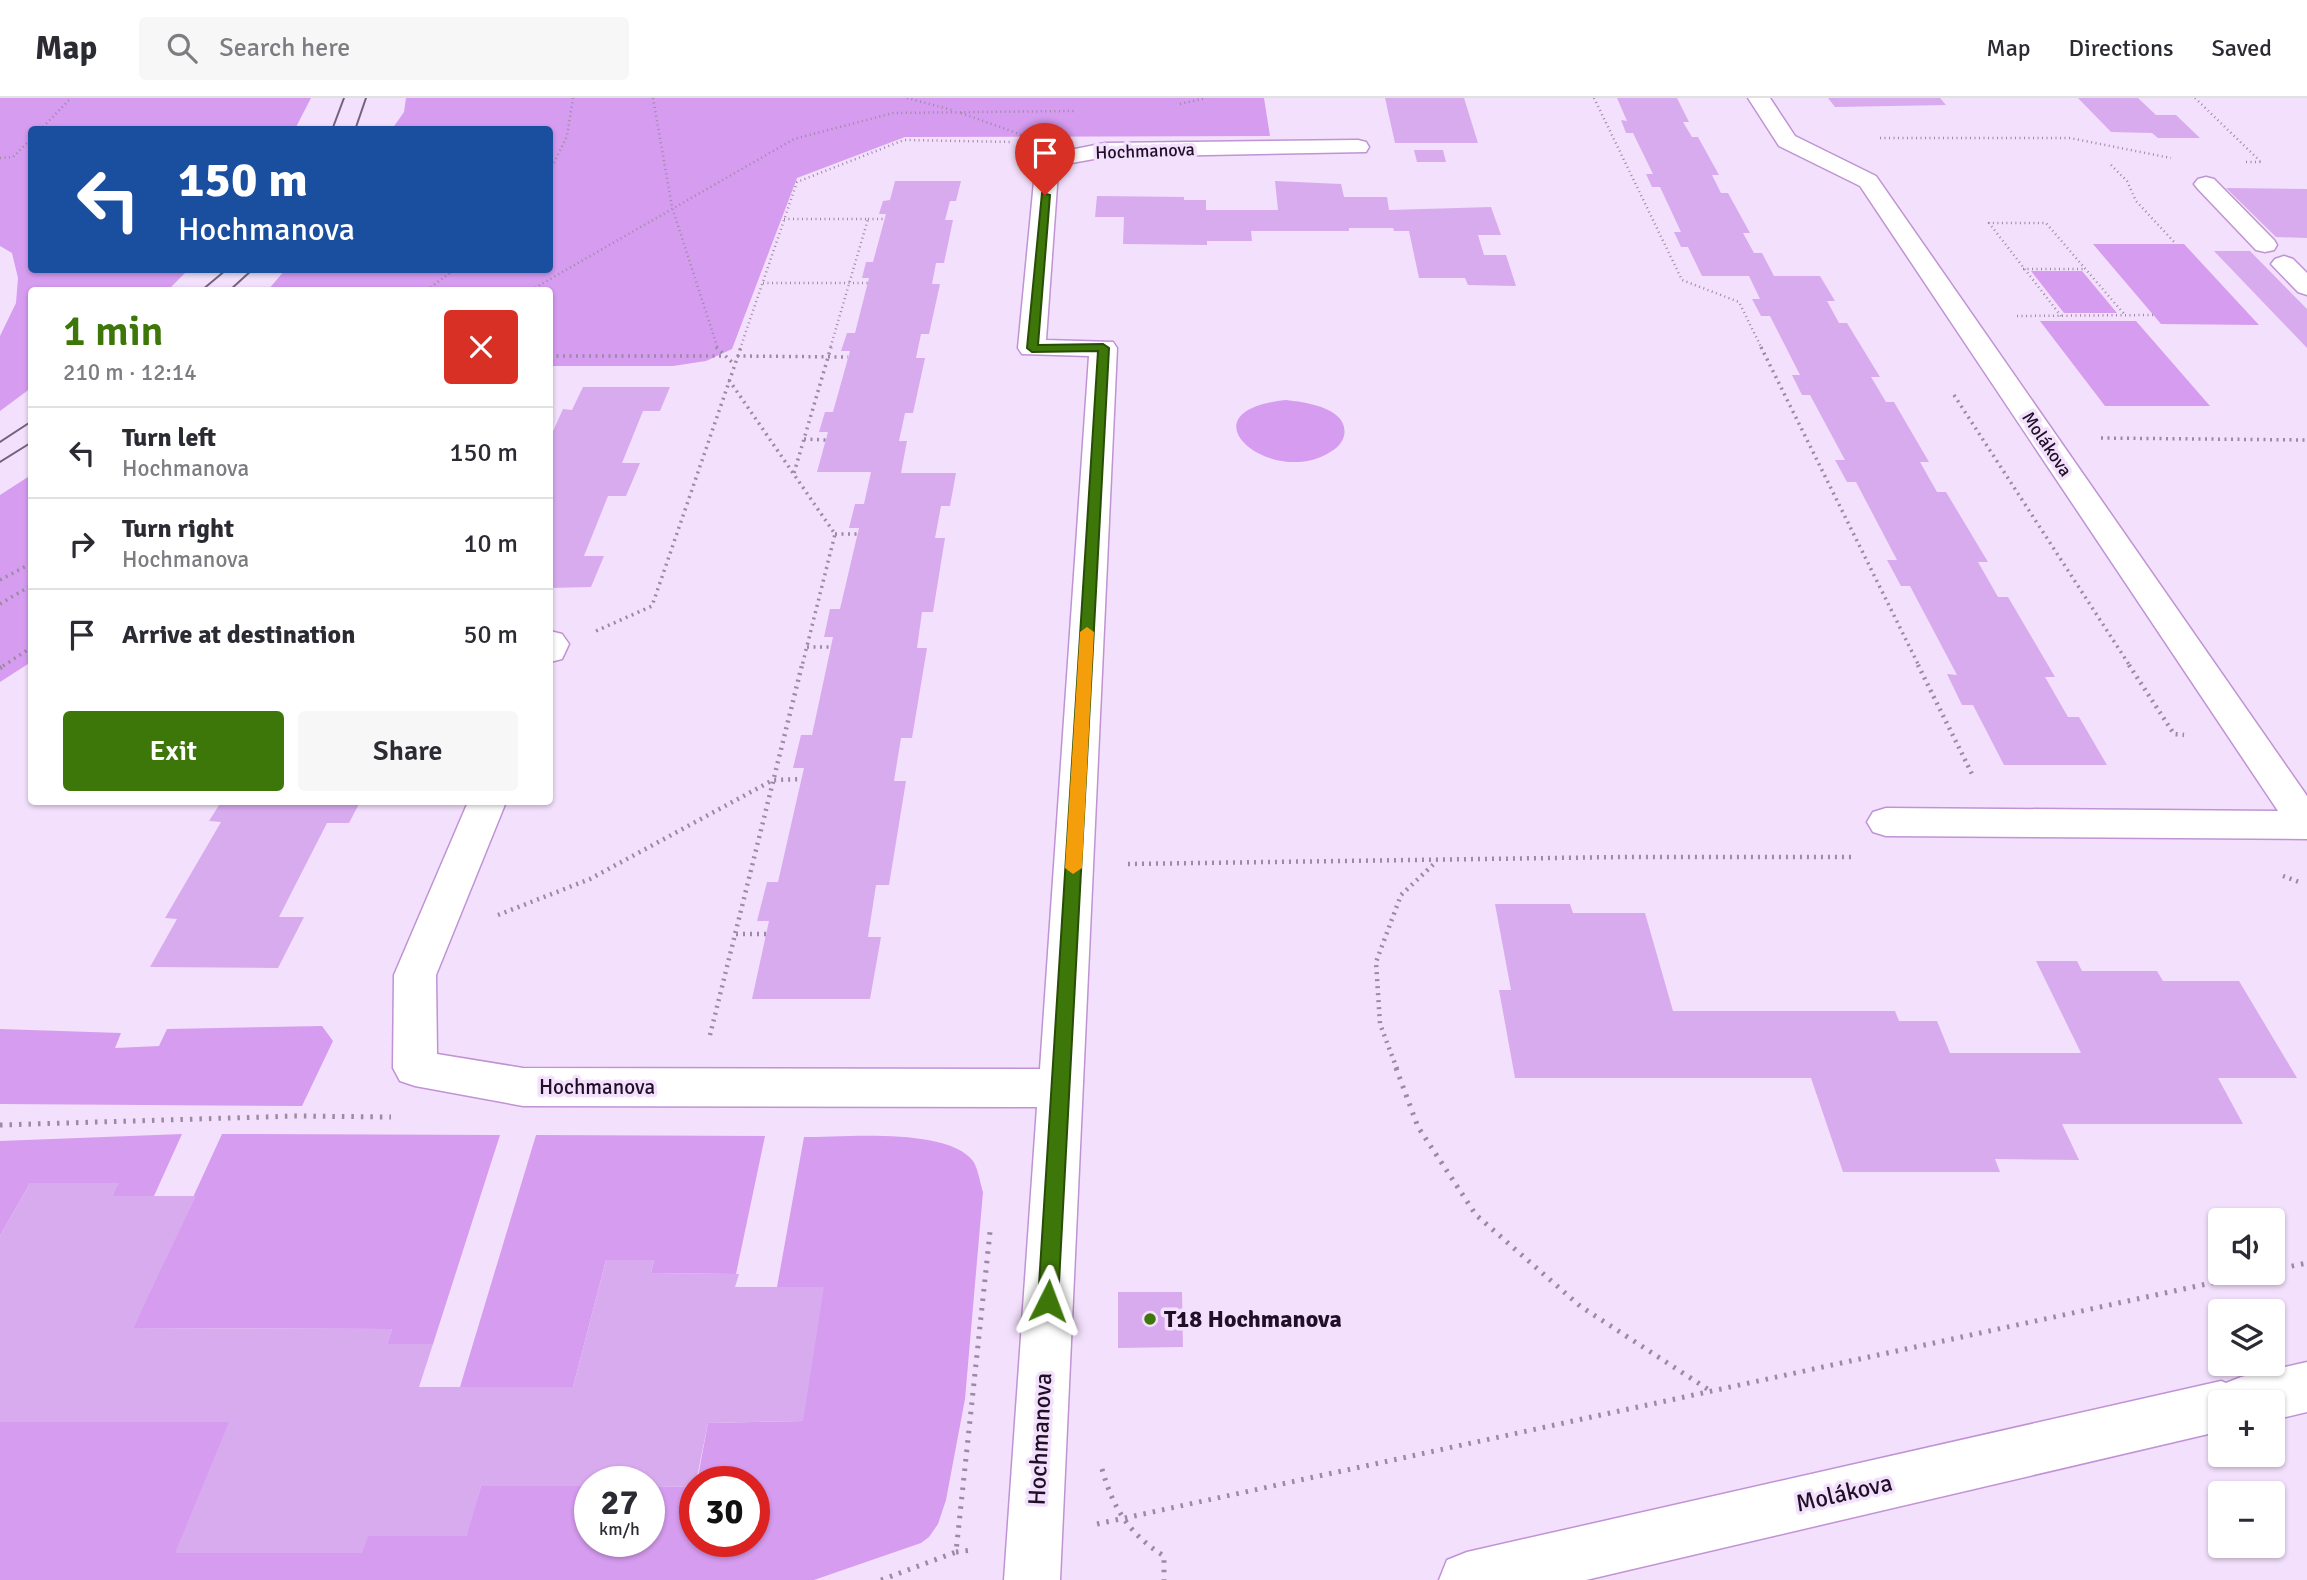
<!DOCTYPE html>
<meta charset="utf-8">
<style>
:root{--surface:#fff;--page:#f7f7f7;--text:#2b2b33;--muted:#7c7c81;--line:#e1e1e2;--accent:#3e7709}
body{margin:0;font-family:Signika,sans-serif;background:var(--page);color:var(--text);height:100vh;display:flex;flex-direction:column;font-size:26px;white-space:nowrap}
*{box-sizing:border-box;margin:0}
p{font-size:23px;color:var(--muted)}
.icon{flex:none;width:38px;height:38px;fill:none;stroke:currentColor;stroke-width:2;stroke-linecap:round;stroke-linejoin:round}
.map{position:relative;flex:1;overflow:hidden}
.sheet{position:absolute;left:28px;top:189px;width:525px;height:518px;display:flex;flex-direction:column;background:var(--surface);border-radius:7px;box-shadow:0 2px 5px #0004}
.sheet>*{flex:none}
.banner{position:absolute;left:28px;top:28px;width:525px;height:147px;border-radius:7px;box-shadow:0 2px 5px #0004;background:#1a4fa0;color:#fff;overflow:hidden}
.controls{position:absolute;left:2208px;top:1110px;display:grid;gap:14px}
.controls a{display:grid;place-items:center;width:77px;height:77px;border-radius:7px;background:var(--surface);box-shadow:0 2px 5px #0004;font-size:35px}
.speed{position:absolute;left:574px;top:1368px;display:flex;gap:14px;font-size:35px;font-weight:700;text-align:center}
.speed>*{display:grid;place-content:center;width:91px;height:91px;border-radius:50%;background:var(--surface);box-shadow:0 2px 5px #0004;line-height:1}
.speed small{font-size:18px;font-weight:400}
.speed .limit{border:10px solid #d22;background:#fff;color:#111}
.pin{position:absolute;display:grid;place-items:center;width:60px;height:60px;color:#fff;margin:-72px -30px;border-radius:50% 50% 50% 0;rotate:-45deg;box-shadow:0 0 7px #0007}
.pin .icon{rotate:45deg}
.me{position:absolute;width:77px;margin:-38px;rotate:3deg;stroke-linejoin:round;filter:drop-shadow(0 0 5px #0008)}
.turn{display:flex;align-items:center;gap:24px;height:147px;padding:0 35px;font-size:32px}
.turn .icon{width:91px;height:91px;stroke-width:2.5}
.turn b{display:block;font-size:49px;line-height:60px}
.round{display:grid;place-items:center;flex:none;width:74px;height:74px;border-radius:7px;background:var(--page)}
.head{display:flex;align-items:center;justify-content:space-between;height:119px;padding:0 35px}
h1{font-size:42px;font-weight:600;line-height:52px;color:var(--accent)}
.action{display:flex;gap:14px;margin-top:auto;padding:14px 35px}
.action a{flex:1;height:80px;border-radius:7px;background:var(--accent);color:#fff;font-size:28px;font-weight:600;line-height:80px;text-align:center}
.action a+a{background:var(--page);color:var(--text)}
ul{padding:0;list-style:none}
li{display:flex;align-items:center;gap:21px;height:91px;padding:0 35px;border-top:2px solid var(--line)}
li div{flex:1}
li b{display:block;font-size:26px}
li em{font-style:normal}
header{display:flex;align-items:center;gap:42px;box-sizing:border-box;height:98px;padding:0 35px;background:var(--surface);border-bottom:2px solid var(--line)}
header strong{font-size:33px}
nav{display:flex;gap:38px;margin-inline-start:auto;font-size:24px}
.search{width:490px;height:63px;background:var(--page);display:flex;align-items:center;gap:18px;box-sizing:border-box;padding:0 24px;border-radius:7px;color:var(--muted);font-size:26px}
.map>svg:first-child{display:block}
.green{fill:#d69cf0}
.building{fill:#d8abee}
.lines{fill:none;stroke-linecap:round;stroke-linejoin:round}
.minor-casing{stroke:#c093d4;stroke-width:3}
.path-far3{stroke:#9c89a4;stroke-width:2.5;stroke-dasharray:1 3.5;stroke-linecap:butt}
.path-far2{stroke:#9c89a4;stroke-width:3.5;stroke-dasharray:2 4.5;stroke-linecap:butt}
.path-far1{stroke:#9c89a4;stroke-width:4.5;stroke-dasharray:2 5;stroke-linecap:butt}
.path{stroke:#9c89a4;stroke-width:5;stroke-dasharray:2.5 7;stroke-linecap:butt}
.minor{fill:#fff;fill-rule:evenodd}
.tram{stroke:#74627c;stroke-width:2}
.route{fill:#3e7709;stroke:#284d06;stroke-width:2}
.slow{fill:#f59e0b}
.poi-dot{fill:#3e7709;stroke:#f3e0fc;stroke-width:2.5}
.labels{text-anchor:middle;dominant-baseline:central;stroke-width:7;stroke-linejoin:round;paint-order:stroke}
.far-street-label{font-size:18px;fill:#210f28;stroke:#f3e0fc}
.street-label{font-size:21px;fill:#210f28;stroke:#f3e0fc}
.near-poi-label{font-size:24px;font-weight:bold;fill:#210f28;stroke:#f3e0fc;text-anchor:start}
.near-street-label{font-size:24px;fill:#210f28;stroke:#f3e0fc}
</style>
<header>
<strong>Map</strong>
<div class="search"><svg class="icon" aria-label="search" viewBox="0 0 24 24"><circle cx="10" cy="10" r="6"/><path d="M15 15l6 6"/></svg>Search here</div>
<nav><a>Map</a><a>Directions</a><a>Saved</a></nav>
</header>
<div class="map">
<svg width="2307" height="1482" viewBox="0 0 2307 1482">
<rect width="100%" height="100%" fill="#f3e0fc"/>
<!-- green -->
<path class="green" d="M0,0H311L295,31L32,32V172H188L168,192H32L31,290L0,313V238L16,205L18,180L12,155L0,148Z
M406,0H1264L1270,38L905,39L797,80L732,251L706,263L673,268H550V192H268L285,172H550V32L392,31L404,14Z
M2093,146H2184L2259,227L2161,226Z
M2031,173H2082L2117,215H2064Z
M2040,223H2136L2210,308H2105Z
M1286,302C1305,304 1350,310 1344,338C1341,348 1334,352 1325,357C1266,387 1181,313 1286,302Z
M31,377V564L0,584V397Z
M322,928L333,943L302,1008L0,1006V931L121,935L115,950L159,948L167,931Z
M182,1036L154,1098H112L118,1085H30L0,1138V1043Z
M222,1036L500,1037L433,1246H387L392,1231L133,1230Z
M536,1037L765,1038L736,1176L651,1175L654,1162H606L573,1289H460Z
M804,1039C844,1039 948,1029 973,1063C978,1070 980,1085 983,1094L965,1301L946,1402L938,1426L929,1439L921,1445L814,1482H0V1324H229L368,1438H466L481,1388H590V1444H649V1388L695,1389V1444H754V1384H697L708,1325L803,1323L777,1189Z"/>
<!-- building -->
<path class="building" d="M1385,0H1464L1478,45H1395Z
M1617,0H1677L1689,24H1683L1692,39H1698L1719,77H1712L1721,95H1728L1750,135H1743L1754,155H1762L1774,178H1820L1835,203H1827L1839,225H1847L1880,279H1871L1886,304H1894L1929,364H1920L1937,394H1946L1988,464H1978L1998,499H2008L2055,579H2045L2068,619H2079L2107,667H2004L1973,607H1962L1947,576L1957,577L1910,488H1901L1887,462H1897L1856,384H1847L1835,362H1845L1810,297H1802L1792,277H1800L1770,218H1761L1752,201H1760L1749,178H1702L1688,149H1681L1674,134H1681L1660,89H1652L1646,76H1653L1633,35H1626L1621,22L1627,23Z
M1828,0H1940L1946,7L1835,9Z
M2078,0H2138L2156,17H2176L2200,40H2158L2152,35L2111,34Z
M1414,52H1443L1446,64H1417Z
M895,83H961L956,103H950L945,122H953L944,165H936L932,186H940L929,236H921L916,260H925L913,315H905L899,343H907L901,375H956L950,408H941L935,440H945L933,514H922L917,550H927L912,640H901L894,683H906L889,787H876L868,839H881L870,901H752L769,823H757L767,784H778L804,670H793L801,637H812L833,539H824L830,511H840L859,430H849L855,406H864L871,374H817L828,334H819L825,314H833L850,253H841L847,235H855L869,180H862L866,164H873L886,116H879L883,103L890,102Z
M1275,83L1341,86L1344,99H1387L1389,112L1491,109L1501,137H1478L1484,157H1506L1516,188L1468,187L1465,180H1419L1409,133H1394L1393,130H1349V133H1251L1252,143H1207V147L1123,146L1124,119H1095L1097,98L1184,99V102H1206V112H1278Z
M2226,90L2307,91V140L2276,139Z
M2214,153H2250L2307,211V250Z
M583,289H670L660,313H643L622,365H640L626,398H608L584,458H604L591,489L550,490V340L563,311L572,312Z
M221,704H360L349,725H327L279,819H304L278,870L150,869L177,821L165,820L221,724L209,723Z
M1495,806H1570L1573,815H1645L1673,913H1895L1899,923H1937L1950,955H2081L2036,863H2077L2082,873H2157L2163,883H2239L2297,980H2218L2243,1026H2062L2079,1062L1995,1061L2000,1074H1843L1811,980H1515L1499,892H1511Z
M30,1085H119L112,1098H196L133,1230L392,1231L387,1246H433L419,1289H573L606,1162H654L651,1175L739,1176L735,1189H824L803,1323L708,1325L695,1389L649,1388V1384H590V1388H481L467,1438H368L362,1455H175L229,1324H0V1138Z
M1118,1194H1182L1183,1249L1118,1250Z"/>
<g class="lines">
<!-- minor casing -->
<g class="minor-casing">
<path id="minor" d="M1748,0H1770L1795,38L1876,78L2307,698V741L1886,738L1873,734L1867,724L1873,714L1886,710L2278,713L1860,88L1779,48Z
M1358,42L1366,44L1369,49L1366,54L1105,59L1066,66L1058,74L1046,242L1113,244L1117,250L1060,1482H1004L1037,1009L523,1008L415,988L400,983L393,970L394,877L468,704H506L436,877L437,956L523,970L1040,971L1089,258L1022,256L1018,250L1035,73L1050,56L1105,45Z
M2206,79L2214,81L2274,142L2277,147L2274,152L2265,154L2256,152L2198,91L2194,86L2198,81Z
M2284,158L2293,161L2307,175V197L2298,194L2271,166L2275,161Z
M550,533L562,536L569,546L562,561L550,564Z
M2307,1264V1314L2273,1322V1304H2221V1333L1586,1482H1439L1447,1462L1467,1454L2221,1283L2226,1285L2241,1279Z"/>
</g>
<!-- path-far3 -->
<path class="path-far3" d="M653,0L672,109L718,251
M907,0L952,12
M1594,0L1682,182L1739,204L1762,251
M2195,0L2260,63
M1180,6L1206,0
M961,15L1022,37
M40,32L71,0
M1880,40H2070L2171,60
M0,60L13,59L32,40
M2246,64H2261
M2111,67L2127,83L2136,103L2176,146
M550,73L567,38L573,0
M784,121H868L830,251
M868,121H885
M2023,171H2084
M763,185H868
M427,192L454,172
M531,192L794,41L893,15L1074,13
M2017,218L2154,217
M2061,218L1989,125H2046L2125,217
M740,251L797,84L904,42L1013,44"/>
<!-- path-far2 -->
<path class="path-far2" d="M716,249L734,266
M1761,249L1919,568
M550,258H724
M737,258L848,259
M729,282L835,436L802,568
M1954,297L2130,568
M2101,340L2307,342
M804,341L826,342
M794,375L831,249
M835,436H858
M0,482L32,465
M0,506L32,487
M596,533L652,508L741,249
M807,549H831
M3,568L32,549"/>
<!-- path-far1 -->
<path class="path-far1" d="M1918,567L1972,676
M2129,567L2174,636L2184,637
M0,570L5,567
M1128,766L1623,759H1851
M2283,778L2302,785
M498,817L590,781L773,682L802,681
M736,836H766
M710,937L802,567
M1397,971L1380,926L1376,864L1401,797L1437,763"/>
<!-- path -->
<path class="path" d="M1396,970L1418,1029L1476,1117L1580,1208L1709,1292
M0,1027L296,1018L391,1019
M2273,1172L2307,1165
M1102,1371C1113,1410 1129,1436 1164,1458V1482
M1097,1426L2262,1174
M956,1454L972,1452
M881,1482L956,1454L990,1134"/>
<!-- minor -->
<use href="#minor" class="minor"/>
<!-- tram -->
<path class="tram" d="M332,32L344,0
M355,32L366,0
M202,192L226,172
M230,192L252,172
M0,344L32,323
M0,364L32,344"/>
</g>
<!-- route -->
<path class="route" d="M1042,95L1050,97L1038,247L1103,246L1109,250L1058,1203L1055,1210L1048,1212L1041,1210L1038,1203L1098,253L1032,254L1027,250Z"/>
<!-- slow -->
<path class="slow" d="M1087,529L1094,534L1082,770L1073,776L1065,770L1080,534Z"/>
<!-- markers -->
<circle class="poi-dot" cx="1150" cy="1221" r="7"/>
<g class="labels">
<!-- far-street labels -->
<g class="far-street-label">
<text transform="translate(1145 53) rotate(-2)">Hochmanova</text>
<text transform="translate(2047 346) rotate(56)">Molákova</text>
</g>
<!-- street labels -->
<g class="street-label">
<text x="597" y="989">Hochmanova</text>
</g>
<!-- near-poi labels -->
<g class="near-poi-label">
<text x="1164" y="1221">T18 Hochmanova</text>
</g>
<!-- near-street labels -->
<g class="near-street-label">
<text transform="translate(1040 1341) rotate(-87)">Hochmanova</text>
<text transform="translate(1844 1395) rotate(-13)">Molákova</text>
</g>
</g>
</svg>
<div class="controls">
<a><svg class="icon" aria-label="sound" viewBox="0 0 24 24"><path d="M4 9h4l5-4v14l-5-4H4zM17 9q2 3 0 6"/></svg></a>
<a><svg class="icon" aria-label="layers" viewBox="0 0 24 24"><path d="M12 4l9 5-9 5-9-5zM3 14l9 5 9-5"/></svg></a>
<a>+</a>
<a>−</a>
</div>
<div class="speed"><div>27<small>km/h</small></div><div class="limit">30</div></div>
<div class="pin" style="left:1045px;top:97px;background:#d93025"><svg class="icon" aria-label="arrive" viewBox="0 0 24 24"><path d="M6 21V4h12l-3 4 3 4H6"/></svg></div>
<svg class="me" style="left:1048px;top:1203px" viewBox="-20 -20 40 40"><path d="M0-17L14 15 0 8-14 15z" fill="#3e7709" stroke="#fff" stroke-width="4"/></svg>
<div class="banner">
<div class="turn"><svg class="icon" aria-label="left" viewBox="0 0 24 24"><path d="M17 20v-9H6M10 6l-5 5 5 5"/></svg><div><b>150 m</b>Hochmanova</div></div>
</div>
<section class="sheet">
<div class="head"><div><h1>1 min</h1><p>210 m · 12:14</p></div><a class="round" style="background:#d93025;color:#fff"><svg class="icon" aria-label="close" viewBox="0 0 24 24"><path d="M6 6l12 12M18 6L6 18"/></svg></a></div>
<ul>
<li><svg class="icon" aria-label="left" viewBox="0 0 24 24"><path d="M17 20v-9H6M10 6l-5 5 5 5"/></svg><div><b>Turn left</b><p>Hochmanova</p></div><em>150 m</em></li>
<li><svg class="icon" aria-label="right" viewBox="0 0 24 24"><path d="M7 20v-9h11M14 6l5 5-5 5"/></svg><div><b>Turn right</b><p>Hochmanova</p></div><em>10 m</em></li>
<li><svg class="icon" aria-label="arrive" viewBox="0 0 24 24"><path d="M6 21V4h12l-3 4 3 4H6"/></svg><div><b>Arrive at destination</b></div><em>50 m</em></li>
</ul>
<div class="action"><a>Exit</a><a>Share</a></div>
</section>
</div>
